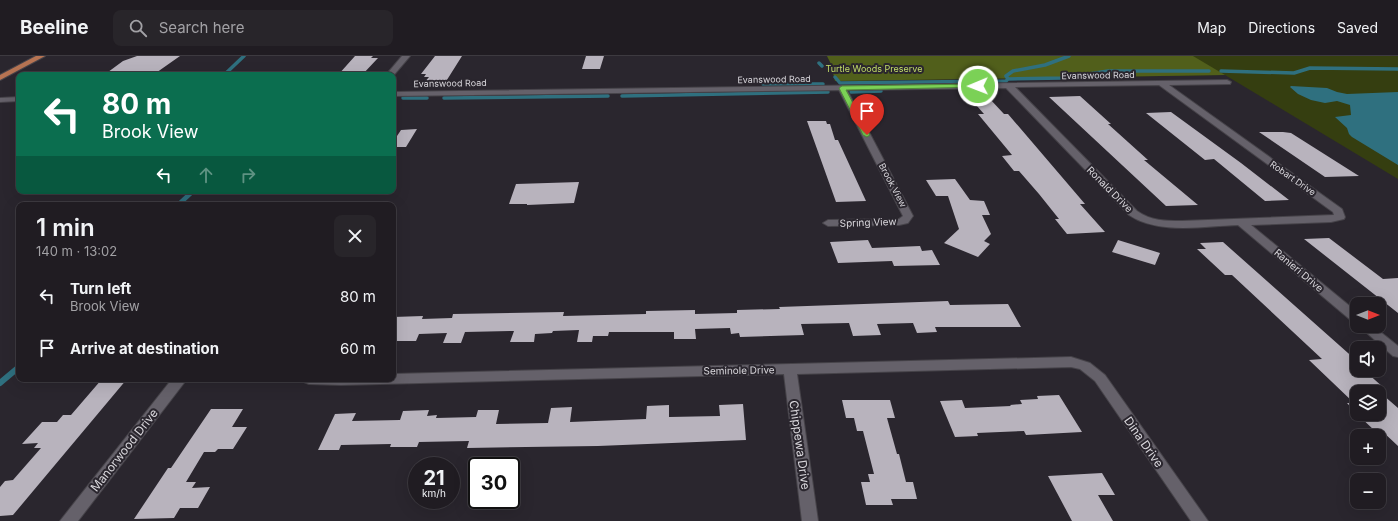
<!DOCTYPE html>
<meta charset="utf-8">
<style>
:root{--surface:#201c22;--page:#28252a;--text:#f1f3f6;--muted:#a2a1a5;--line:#3d3a40}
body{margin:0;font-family:Inter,sans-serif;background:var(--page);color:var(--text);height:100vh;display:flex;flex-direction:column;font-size:15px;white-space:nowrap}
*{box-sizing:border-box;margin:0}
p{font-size:13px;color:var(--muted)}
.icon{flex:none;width:22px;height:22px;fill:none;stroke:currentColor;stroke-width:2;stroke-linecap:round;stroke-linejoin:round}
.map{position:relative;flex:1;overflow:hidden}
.side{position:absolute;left:16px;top:146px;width:380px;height:180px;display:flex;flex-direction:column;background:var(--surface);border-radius:8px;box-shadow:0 4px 16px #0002,0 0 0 1px var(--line)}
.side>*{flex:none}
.top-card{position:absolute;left:16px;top:16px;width:380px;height:122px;border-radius:8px;box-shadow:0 4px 16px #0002,0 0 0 1px var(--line);background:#0b6e4f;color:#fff;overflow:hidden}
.needle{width:26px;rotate:90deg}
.controls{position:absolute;left:1350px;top:241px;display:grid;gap:8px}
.controls a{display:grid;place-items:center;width:36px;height:36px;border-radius:8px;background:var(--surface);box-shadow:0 4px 16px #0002,0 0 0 1px var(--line);font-size:20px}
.speed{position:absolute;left:408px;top:401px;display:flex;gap:8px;font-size:20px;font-weight:700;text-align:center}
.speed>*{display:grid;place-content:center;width:52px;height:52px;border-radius:50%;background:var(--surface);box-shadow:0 4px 16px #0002,0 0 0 1px var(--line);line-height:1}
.speed small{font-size:10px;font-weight:400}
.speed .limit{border:2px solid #111;border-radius:6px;background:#fff;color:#111}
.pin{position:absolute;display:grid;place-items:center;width:34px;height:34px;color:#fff;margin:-41px -17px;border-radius:50% 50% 50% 0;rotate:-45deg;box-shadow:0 0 4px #0007}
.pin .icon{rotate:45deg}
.me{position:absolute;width:44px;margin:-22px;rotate:269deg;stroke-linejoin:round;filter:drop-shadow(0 0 3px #0008)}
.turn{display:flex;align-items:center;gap:14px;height:84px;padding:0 20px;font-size:18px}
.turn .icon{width:52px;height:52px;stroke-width:2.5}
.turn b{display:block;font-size:28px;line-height:34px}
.lanes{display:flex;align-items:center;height:38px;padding:0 20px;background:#0003;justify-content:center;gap:20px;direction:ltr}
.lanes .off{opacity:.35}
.round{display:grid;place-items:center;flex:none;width:42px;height:42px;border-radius:8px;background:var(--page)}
.head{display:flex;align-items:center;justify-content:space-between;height:68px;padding:0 20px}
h1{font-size:24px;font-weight:600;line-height:30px}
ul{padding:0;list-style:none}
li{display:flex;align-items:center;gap:12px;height:52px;padding:0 20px}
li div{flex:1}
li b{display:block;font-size:15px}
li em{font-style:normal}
header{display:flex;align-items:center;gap:24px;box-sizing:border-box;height:56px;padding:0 20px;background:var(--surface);border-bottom:1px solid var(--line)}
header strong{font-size:19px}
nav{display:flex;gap:22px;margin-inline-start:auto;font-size:14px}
.search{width:280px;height:36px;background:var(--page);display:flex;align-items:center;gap:10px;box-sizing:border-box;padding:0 14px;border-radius:8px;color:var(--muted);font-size:15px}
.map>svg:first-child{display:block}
.green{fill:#353e10}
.forest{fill:#515f1b}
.water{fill:#2f707f}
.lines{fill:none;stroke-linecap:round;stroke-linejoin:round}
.stream-far2{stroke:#2f707f;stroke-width:3.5}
.stream-far1{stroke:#2f707f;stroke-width:4.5}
.stream{stroke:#2f707f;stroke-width:6}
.building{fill:#b8b3bd}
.minor-casing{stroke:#464349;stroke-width:2}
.major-casing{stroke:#464349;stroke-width:2}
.minor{fill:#65616a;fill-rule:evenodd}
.major{fill:#b77453;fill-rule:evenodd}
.route{fill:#7bd156;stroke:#508838}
.labels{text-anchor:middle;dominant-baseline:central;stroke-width:4;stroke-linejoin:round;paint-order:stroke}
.far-park-label{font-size:9px;fill:#c3de69;stroke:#2a262e}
.far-street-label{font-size:9px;fill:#d9d7dc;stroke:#2a262e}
.street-label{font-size:10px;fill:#d9d7dc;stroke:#2a262e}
.near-street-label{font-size:12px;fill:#d9d7dc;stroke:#2a262e}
</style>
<header>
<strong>Beeline</strong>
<div class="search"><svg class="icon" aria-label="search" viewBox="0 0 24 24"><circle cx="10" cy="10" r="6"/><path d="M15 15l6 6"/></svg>Search here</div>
<nav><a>Map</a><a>Directions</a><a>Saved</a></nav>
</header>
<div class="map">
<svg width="1398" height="465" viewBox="0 0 1398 465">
<rect width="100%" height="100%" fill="#2a262e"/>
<!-- green -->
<path class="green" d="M827,0H1398V123L1225,19L835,25L831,8Z"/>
<!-- forest -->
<path class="forest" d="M827,0H1193L1225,19L835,25L831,8Z"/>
<!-- water -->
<path class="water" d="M1291,30L1327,32L1337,36L1347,38L1398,36V109L1352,81L1349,78L1347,72L1335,61L1351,59L1350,49L1337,45L1325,47L1311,44L1298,38L1290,31Z"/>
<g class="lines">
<!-- stream-far2 -->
<path class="stream-far2" d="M819,7L822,10
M1221,15L1294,17L1310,12L1398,13
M224,19L244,0
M835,21L840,27L1006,25L1008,23L1063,22L1108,15H1209
M1008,23L1006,20L1013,15L1045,9L1069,0
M763,28H823
M851,36L881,35
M622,40L828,36
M403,42H427
M444,42L608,40"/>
<!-- stream-far1 -->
<path class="stream-far1" d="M178,149L193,135"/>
<!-- stream -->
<path class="stream" d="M0,327L19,311"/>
</g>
<!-- building -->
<path class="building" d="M137,0H180L153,19H104L123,5Z
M355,0H373L371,2H378L362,19H338Z
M435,0H462L445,27H424L429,21H424L426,18H421Z
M586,0H604L600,13H582Z
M1080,40L1111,68H1108L1148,104H1144L1198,149L1166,150L1049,41Z
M970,42H989L1004,58H1008L1085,148H1080L1105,176L1067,178L1055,163H1059L1039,138L1019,115H1014L1002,100L1012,99L978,58H984Z
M1171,56L1241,107L1289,144L1265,145L1214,103L1205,104L1146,57Z
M807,65H826L827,68H830L835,84H838L866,145L836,146Z
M417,73L406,91H393V86L401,74Z
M1259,76H1283L1291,77L1359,120L1325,121Z
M955,123L970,144L984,145L990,159H982L991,178L984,185L990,188L978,201L944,187L959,173L948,140H936L926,124Z
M579,126L574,147L527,149V148H509L516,128Z
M1329,182L1383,223L1398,222V257L1304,183Z
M868,184L872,192L920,190L922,195L932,194L940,209L894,210L892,205L838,207L830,186Z
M1118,184L1160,197L1155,209L1112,196Z
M1223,186L1357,305V314H1367L1369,316H1366L1384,332H1375L1398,352V390L1382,375H1375L1357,358H1379V336H1357V358L1347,347H1354L1309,304L1322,303L1232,219H1225L1197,193H1206L1200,187Z
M948,245L950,249L1008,248L1021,271H935L937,276L917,277L913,267L877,268L881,279L853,280L849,267L801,268L804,279L740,281L739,277L731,278L730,272L695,273L696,283H674V276H609L608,280H593L592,286H577L579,274L553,275L552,277L535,278L534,286H510L514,275L465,276L461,287H443L447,277L419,278L416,285H393V261L423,260L422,263L452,262L453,258L564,256L563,260L646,258V255L695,254V258L737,257V254L780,253L779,251Z
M102,323H127L13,459L0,460V431L5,425L13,424L41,392H34L38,387L22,388L42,366H57L63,359H71Z
M1059,339L1082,376L1026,379L1024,375L977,377L978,380L955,381L940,345L962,344L965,352L1011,350L1010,349L1022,348L1020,344L1038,343L1037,340Z
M842,344H890L895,362H887L897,398H899L906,426H913L917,443H891L893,449H866L861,426H870L868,418H874L863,375H857L854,362H846Z
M743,348L746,384L598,390L467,392L469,385L419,386L417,391H390L391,388L341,389L339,394H318L335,358L356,357L352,365L400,364L403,355L429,354L427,360L437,359L436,362L476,361L478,354H499L496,368L548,367L551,352L572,351L570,366L646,363L647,350L669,349V361L720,360L719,349Z
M211,353H243L232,371H247L233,393H218L215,396H204L186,426H196L192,432L210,431L198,452H180L174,462L134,463L168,412H171Z
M1102,417L1115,439H1098L1113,465H1072L1048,420Z"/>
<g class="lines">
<!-- minor casing -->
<g class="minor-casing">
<path id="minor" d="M402,0H410L393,20L386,19Z
M1227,24L1231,26L1230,28L1169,29L1342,153L1345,161L1344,163L1331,166L1251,169L1357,256V267L1353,266L1238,169C1205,170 1158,179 1129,159L1006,32L847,34L913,160L908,167L899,169L828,170L823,167L828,164L899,163L903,160L839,34L393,40V36ZM1159,29L1326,151L1333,156L1334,159L1182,165C1165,165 1151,165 1137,155L1015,31Z
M19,41V45L0,46V42Z
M1359,270H1373L1398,290V301L1393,300Z
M1071,301L1090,307L1105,319L1208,465H1191L1095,325L1080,313L1071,311L797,318L818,465H802L784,318L341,329L309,328L304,326L302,323H393V318Z
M172,323H187L78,465H60Z"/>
</g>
<!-- major casing -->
<g class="major-casing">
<path id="major" d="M36,0H45L0,24V19Z"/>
</g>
<!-- minor -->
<use href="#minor" class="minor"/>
<!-- major -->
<use href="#major" class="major"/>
</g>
<!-- route -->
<path class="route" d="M978,28L980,29V31L846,34L870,79L867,81L863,79L839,32L842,30Z"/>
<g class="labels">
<!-- far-park labels -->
<g class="far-park-label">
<text x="874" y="12">Turtle Woods Preserve</text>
</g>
<!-- far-street labels -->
<g class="far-street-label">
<text transform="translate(1098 19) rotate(-1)">Evanswood Road</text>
<text transform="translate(774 23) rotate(-1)">Evanswood Road</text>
<text transform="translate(450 27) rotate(-1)">Evanswood Road</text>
<text transform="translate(1293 122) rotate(35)">Robart Drive</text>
<text transform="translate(893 129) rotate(62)">Brook View</text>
</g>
<!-- street labels -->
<g class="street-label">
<text transform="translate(1110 133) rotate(45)">Ronald Drive</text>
<text transform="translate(868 166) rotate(-2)">Spring View</text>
<text transform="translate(1299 214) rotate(40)">Ranieri Drive</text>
<text transform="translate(739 314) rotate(-1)">Seminole Drive</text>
</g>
<!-- near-street labels -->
<g class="near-street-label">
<text transform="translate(1144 386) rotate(55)">Dina Drive</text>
<text transform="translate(800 389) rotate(82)">Chippewa Drive</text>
<text transform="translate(124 394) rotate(-52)">Manorwood Drive</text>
</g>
</g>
</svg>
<div class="controls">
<a><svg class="needle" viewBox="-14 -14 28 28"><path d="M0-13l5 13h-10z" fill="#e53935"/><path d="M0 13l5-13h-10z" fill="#a2a1a5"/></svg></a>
<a><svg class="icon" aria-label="sound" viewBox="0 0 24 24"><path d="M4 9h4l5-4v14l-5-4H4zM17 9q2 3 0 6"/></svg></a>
<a><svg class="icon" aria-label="layers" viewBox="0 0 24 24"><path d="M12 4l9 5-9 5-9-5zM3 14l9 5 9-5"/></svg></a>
<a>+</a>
<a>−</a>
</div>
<div class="speed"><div>21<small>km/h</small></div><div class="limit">30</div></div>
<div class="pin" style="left:867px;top:79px;background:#d93025"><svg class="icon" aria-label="arrive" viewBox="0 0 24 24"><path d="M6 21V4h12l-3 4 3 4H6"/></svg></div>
<svg class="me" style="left:978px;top:30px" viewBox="-20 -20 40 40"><circle r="17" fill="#7bd156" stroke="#fff" stroke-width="3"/><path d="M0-11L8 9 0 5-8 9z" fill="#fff"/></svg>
<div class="top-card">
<div class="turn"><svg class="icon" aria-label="left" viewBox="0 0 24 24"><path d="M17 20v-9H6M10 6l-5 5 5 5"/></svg><div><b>80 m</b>Brook View</div></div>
<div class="lanes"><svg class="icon" aria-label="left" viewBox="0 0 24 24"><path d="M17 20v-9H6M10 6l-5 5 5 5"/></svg><svg class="icon off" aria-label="ahead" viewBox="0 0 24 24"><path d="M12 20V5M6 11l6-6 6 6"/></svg><svg class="icon off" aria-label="right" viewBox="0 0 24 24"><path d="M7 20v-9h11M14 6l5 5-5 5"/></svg></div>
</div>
<section class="side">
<div class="head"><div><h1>1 min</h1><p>140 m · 13:02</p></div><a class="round"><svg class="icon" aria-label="close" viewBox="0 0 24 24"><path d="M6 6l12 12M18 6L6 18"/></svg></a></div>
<ul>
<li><svg class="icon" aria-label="left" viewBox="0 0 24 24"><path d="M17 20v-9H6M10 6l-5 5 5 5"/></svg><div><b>Turn left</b><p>Brook View</p></div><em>80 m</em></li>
<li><svg class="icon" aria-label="arrive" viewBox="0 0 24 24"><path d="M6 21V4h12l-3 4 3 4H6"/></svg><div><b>Arrive at destination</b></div><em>60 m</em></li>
</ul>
</section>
</div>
